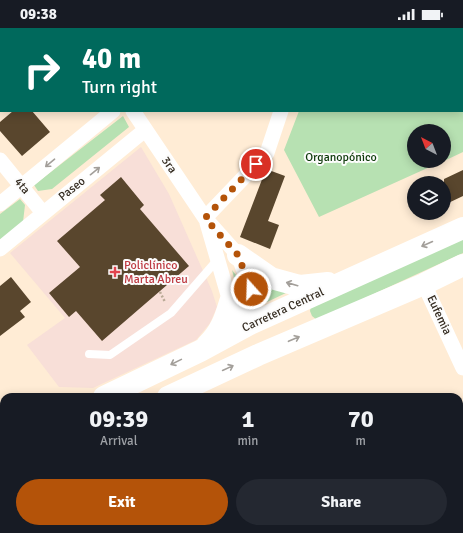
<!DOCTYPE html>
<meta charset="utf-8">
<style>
:root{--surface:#171b24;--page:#242831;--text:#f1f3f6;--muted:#9ea1a6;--accent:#b45309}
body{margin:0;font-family:Signika,sans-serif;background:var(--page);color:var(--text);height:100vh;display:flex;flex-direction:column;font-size:15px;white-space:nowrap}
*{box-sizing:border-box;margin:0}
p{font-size:13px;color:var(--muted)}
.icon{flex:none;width:22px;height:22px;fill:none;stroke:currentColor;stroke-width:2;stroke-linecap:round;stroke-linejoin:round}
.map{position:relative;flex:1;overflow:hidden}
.panel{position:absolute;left:0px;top:365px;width:463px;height:140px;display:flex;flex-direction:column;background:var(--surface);border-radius:12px 12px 0 0;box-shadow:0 2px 10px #0003}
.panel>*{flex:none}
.top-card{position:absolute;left:0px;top:0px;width:463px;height:84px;box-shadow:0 2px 10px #0003;background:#00695c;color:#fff;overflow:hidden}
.needle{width:26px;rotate:318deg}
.controls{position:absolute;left:407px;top:96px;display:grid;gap:8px}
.controls a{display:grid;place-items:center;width:44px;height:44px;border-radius:50%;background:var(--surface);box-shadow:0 2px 10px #0003;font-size:20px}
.pin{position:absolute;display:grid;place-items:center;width:34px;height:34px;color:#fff;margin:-17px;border:2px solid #fff;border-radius:50%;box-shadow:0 1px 4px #0007}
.me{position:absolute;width:44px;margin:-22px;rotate:340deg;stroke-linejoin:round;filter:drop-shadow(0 0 3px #0008)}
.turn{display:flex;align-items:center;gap:14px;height:84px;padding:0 16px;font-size:18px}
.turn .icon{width:52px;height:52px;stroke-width:2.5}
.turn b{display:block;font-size:28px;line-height:34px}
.eta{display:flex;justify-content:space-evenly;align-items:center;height:68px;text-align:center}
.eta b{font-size:24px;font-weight:800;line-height:28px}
.button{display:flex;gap:8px;margin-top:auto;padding:8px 16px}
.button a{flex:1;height:46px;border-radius:24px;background:var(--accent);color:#fff;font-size:16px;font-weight:800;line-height:46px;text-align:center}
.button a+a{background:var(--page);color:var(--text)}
.status{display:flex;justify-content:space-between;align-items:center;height:28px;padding:0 20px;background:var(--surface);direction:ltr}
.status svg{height:11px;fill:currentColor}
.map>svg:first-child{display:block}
.medical{fill:#f8dfd8}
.green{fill:#b7e1b2}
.building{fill:#59462d}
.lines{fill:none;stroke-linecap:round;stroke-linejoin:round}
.path{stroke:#baaa97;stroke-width:2.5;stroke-dasharray:2 2;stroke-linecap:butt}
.service{stroke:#fff;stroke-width:8}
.minor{stroke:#fff;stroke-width:15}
.primary{stroke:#fff;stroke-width:22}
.oneway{stroke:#a39f9a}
.route{stroke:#b45309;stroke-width:7;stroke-dasharray:0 12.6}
.health-dot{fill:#e0444e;stroke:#fcfcfc;stroke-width:1.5}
.labels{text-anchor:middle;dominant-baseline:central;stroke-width:4;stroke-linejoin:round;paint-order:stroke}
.park-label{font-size:12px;fill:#0c3808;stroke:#fcfcfc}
.street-label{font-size:12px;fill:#332a1f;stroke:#fcfcfc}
.health-label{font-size:12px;fill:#be3a42;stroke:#fcfcfc;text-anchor:start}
</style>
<div class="status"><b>09:38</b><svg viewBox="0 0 49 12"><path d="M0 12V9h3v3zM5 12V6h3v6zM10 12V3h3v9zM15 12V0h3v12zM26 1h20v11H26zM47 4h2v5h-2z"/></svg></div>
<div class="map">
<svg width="463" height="505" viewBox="0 0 463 505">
<rect width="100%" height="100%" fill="#ffecd5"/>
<!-- medical -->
<path class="medical" d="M141,119L169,166L212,263L217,279L210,295L196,312L93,360L59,359L27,317L65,290L10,225Z"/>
<!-- green -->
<path class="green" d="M100,0H299L100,1Z
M330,0H463V124L444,133V103H414V133H443L319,189L284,122L299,83H462V1H330Z
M123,88L129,99L52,161L38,163L34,157Z
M20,171L25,177L23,194L0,213V186Z
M463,209V225L317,292L312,288L310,283L311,278Z
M232,242L243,256L247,275L244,279L238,265Z
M259,254L288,264L267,274Z"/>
<!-- building -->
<path class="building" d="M13,83H32L50,104L22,128L0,103V94Z
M266,141L285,148L268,193L279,197L270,221L240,209Z
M463,142V168L444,177V151Z
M121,149L144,177L140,181L189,238L102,313L76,283L69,289L49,265L80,239L57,213L105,172L100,167Z
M11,249L31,274L20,283L25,289L0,308V258Z"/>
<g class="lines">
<!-- path -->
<path class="path" d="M160,264L165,274"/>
<!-- service -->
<path class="service" d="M89,326L110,327L171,285L218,231"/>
<!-- minor -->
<path class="minor" d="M84,0V1
M310,1V0
M133,83L205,190L238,227L255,272L248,297
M0,132L43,185
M0,176L113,83
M205,190L267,125L281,83
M207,195L230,274L248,297
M0,221L145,102
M424,256L463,340
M459,467L463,465
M384,505L392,501"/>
<!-- primary -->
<path class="primary" d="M238,227L271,250L300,258L328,255
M207,317C220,305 225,291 230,274
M104,369L200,323L248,297L463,200
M168,369L258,327L424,256L463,237
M0,419L4,417
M0,447L4,445"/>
</g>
<!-- one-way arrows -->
<defs><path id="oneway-shaft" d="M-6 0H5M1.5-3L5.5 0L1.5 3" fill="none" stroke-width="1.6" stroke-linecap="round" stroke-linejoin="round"/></defs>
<g class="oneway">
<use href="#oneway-shaft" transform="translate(50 135) rotate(140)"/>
<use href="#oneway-shaft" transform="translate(95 143) rotate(-39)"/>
<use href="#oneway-shaft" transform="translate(427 216) rotate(156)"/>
<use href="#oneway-shaft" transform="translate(292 256) rotate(-164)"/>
<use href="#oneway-shaft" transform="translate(294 311) rotate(-23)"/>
<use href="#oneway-shaft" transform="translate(176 334) rotate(154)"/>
<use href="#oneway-shaft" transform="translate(228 340) rotate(-25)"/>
</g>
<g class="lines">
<!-- route -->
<path class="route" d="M251,261L238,227L205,190L256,136"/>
</g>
<!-- markers -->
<path class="health-dot" d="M113 238h4v4h4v4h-4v4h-4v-4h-4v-4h4z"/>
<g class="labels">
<!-- park labels -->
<g class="park-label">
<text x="341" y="129">Organopónico</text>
</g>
<!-- street labels -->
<g class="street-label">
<text transform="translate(169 137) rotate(56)">3ra</text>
<text transform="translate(22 158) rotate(51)">4ta</text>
<text transform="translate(72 161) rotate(-39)">Paseo</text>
<text transform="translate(283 282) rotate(-25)">Carretera Central</text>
<text transform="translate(439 287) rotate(65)">Eufemia</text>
</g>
<!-- health labels -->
<g class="health-label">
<text x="124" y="237">Policlínico<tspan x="124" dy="14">Marta Abreu</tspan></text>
</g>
</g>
</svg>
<div class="controls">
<a><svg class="needle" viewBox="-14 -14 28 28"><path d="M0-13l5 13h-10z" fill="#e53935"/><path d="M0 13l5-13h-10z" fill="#9ea1a6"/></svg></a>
<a><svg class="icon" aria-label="layers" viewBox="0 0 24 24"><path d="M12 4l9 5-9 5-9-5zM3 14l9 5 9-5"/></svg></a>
</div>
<div class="pin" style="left:256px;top:136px;background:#d93025"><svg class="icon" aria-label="arrive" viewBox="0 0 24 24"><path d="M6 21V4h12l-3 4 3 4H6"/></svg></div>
<svg class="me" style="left:251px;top:261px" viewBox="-20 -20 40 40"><circle r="17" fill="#b45309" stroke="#fff" stroke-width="3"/><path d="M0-11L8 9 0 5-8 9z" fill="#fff"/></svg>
<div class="top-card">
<div class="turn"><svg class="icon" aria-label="right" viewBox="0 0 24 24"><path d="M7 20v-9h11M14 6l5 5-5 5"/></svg><div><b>40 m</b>Turn right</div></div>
</div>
<section class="panel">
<div class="eta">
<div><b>09:39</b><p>Arrival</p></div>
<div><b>1</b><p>min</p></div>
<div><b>70</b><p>m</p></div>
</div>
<div class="button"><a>Exit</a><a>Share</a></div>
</section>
</div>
